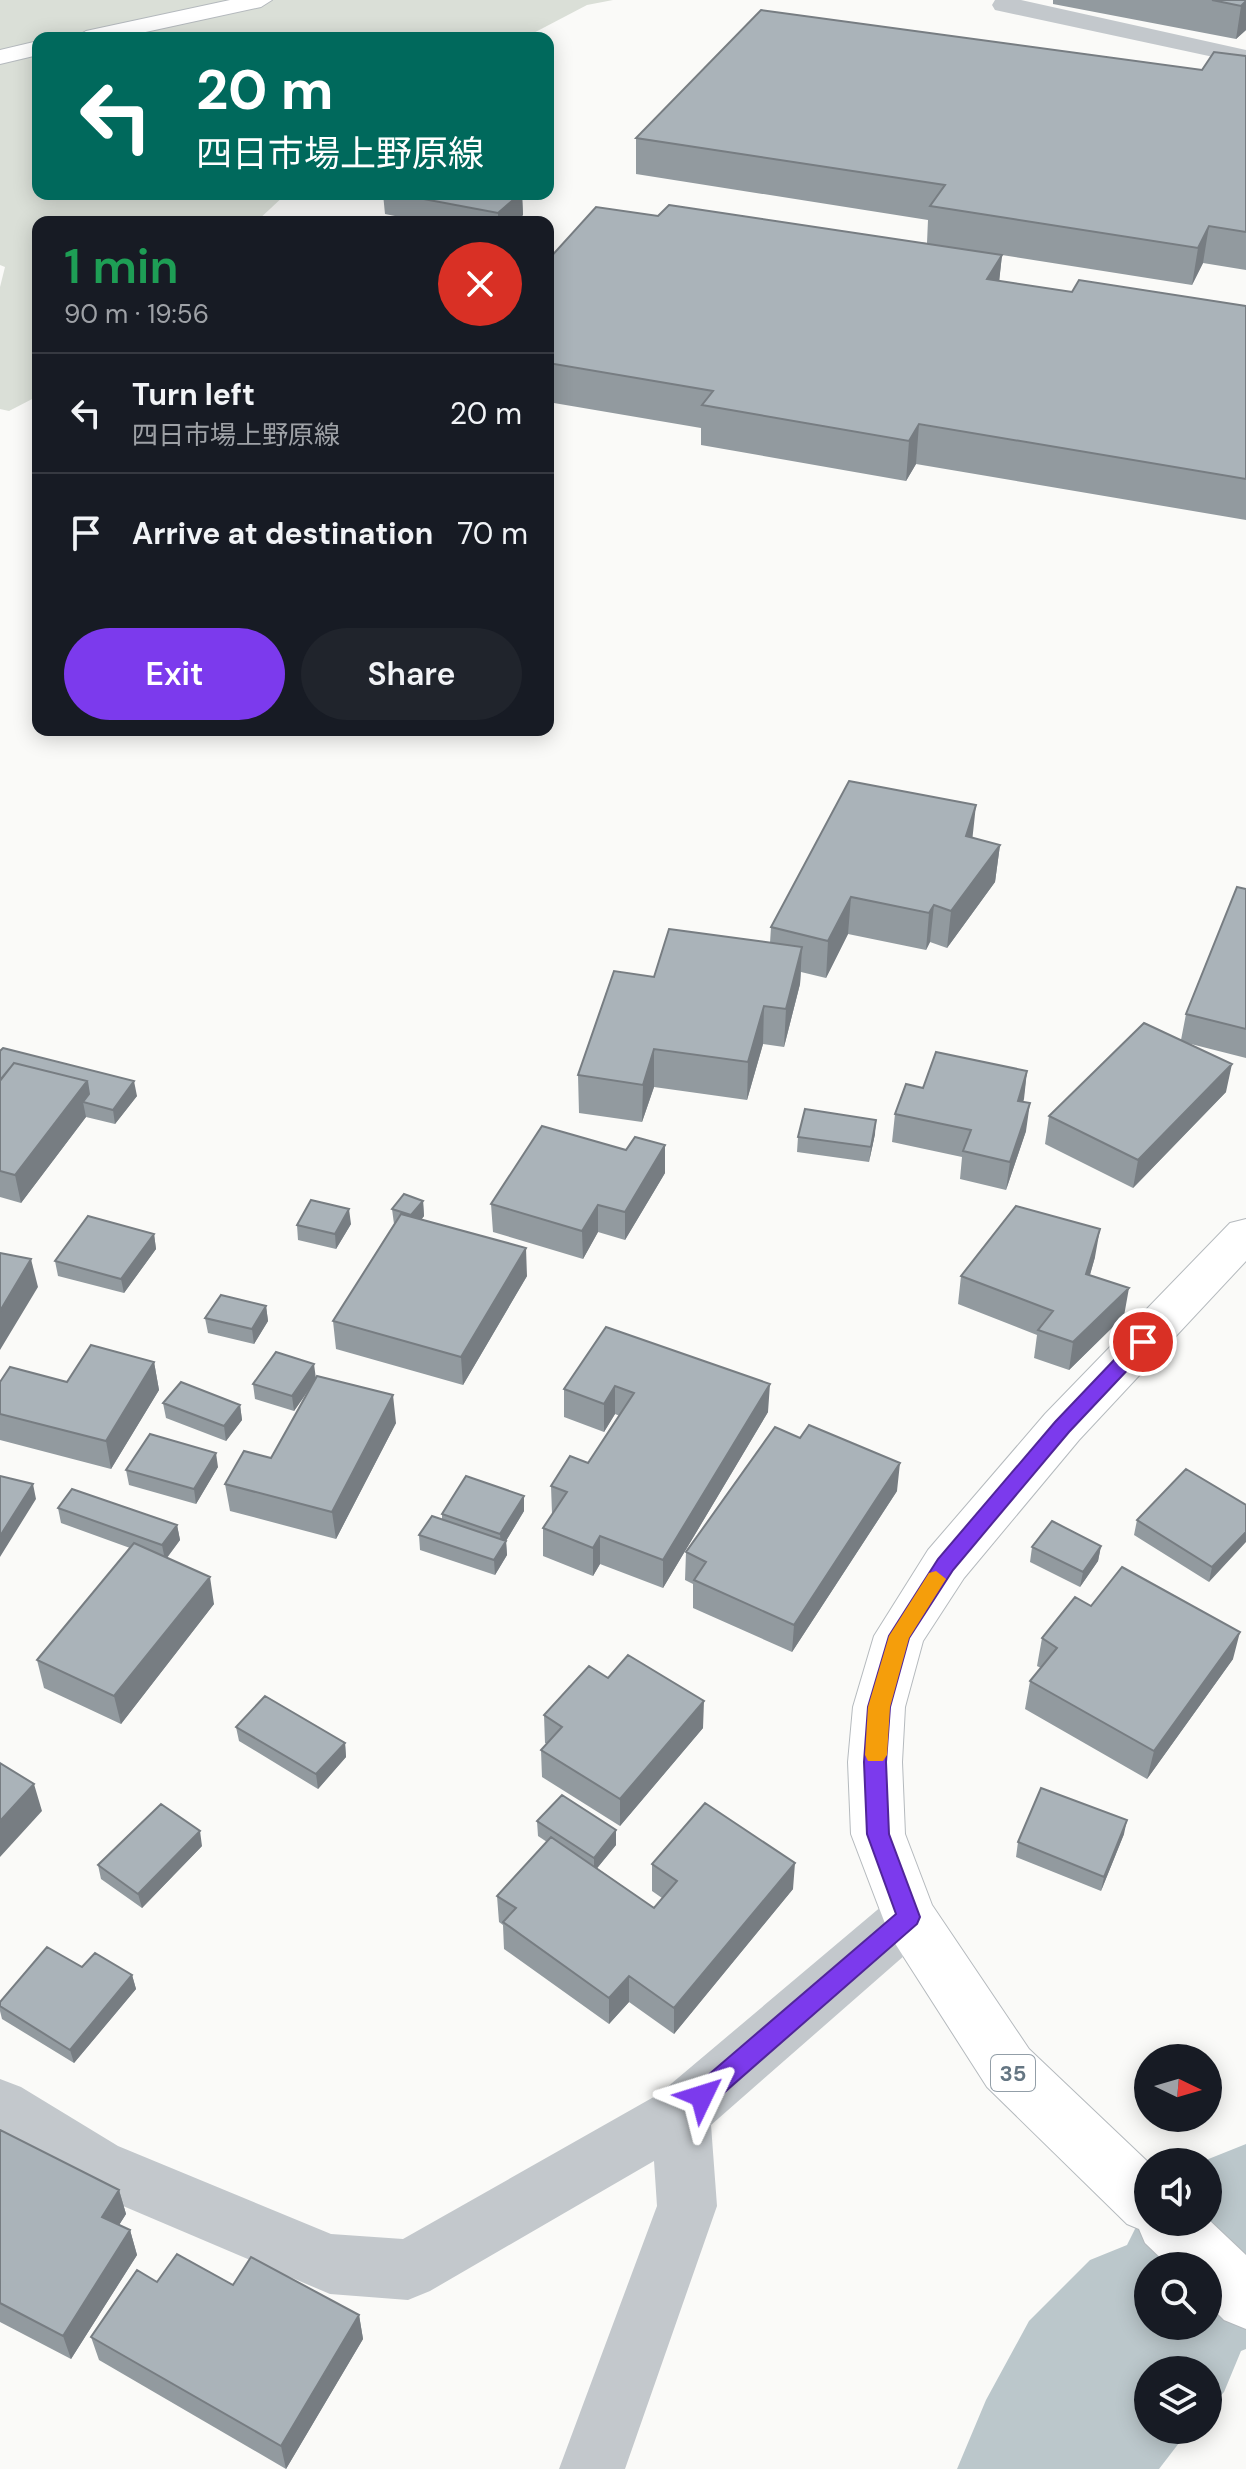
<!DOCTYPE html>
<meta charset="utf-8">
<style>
:root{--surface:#171b24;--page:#20242c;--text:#f1f3f6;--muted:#9ea1a6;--line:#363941;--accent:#7c3aed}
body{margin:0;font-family:"DM Sans","Noto Sans JP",sans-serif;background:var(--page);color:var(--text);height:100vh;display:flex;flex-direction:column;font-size:30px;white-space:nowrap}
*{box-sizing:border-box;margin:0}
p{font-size:26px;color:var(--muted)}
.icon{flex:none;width:44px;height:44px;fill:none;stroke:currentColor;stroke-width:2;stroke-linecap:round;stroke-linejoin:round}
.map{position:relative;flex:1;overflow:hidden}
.drawer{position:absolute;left:32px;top:216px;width:522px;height:520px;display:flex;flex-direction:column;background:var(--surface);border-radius:16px;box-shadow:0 4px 20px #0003}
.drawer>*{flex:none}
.hud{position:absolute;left:32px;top:32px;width:522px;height:168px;border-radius:16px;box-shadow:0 4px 20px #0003;background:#00695c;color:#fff;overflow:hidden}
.needle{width:52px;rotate:95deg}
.controls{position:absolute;left:1134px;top:2044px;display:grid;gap:16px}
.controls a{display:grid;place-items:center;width:88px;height:88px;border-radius:50%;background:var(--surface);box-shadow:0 4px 20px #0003;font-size:40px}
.pin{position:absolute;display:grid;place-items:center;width:68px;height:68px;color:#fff;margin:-34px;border:4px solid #fff;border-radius:50%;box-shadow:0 2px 8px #0007}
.me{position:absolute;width:88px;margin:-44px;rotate:49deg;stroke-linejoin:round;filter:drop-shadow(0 0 6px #0008)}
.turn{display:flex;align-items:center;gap:28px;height:168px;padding:0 32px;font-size:36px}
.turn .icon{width:104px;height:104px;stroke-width:2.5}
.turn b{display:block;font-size:56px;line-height:68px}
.round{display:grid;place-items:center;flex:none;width:84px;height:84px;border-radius:42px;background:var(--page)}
.summary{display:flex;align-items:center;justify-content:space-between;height:136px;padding:0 32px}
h1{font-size:48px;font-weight:600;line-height:60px;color:#1e9e55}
.action{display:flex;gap:16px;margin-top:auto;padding:16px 32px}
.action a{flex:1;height:92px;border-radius:48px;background:var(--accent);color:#fff;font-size:32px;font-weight:600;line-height:92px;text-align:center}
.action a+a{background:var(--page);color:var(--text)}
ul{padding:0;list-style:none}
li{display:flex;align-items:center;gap:24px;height:120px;padding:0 32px;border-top:2px solid var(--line)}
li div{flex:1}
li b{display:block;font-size:30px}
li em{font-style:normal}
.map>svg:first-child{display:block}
.green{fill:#dadfd7}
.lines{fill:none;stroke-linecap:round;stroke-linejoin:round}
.river{fill:#bbc7cb;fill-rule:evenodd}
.major-casing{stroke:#b5babe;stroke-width:2}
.highway-casing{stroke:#b4b9bd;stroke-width:2}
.minor{fill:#c3c8cc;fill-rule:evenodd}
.major{fill:#fff;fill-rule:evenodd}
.highway{fill:#fff;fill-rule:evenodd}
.wall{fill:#929a9f}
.shaded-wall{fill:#777d82}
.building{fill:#aab3b9;stroke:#777d82;stroke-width:2}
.route{fill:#7c3aed;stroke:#51269a;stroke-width:2}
.slow{fill:#f59e0b}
.labels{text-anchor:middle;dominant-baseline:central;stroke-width:8;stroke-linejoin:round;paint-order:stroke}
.shield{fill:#fff;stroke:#939fa8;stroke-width:2}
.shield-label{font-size:22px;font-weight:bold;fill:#657683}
</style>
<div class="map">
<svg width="1246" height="2469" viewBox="0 0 1246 2469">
<rect width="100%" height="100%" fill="#fafaf8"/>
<!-- green -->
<path class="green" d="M0,0H613L587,5L524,38H38V194H286L256,222H38V396L9,411L0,409V287L5,267L0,265Z"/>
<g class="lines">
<!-- river -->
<path class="river" d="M1246,2144V2349L1241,2351L1224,2392L1208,2410V2370H1148V2430H1189L1159,2469H957L986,2400L1029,2321L1090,2260L1127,2245L1148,2203V2222H1208V2162H1201ZM1148,2266H1208V2326H1148Z"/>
<!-- major casing -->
<g class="major-casing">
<path id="major" d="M1246,1219V1261L1079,1440L964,1578L923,1641L905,1707L902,1762L905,1834L932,1905L1029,2049L1148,2162V2222L1208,2219L1246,2255V2329L1224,2320L1208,2304V2266H1169L1145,2243L1139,2229L1127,2224L987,2087L889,1934L851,1834L848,1762L853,1707L874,1636L928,1550L1045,1414L1230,1223Z"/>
</g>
<!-- highway casing -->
<g class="highway-casing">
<path id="highway" d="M230,0H272L261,7L118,38H74L86,31Z
M38,41V55L0,64V50Z"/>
</g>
<!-- minor -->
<path class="minor" d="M995,0H1021L1246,50V64L995,10L992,5Z
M909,1892L929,1900L937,1917L929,1934L711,2125L717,2206L625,2469H559L657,2206L654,2161L430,2291L408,2300L330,2294L76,2186L0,2139V2079L21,2087L118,2146L331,2234L403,2239L659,2094L889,1900Z"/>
<!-- major -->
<use href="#major" class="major"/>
<!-- highway -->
<use href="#highway" class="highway"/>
</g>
<!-- wall -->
<path class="wall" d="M1053,0H1246V30L1236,39L1053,4Z
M1246,56V270L1203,263L1192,285L1002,255L999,281L1072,292L1246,306V520L916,464L906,481L701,445V428L548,402V260L658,216L927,243L928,220L636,174V138L1202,70Z
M383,194H522L523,215L515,222H425L385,214Z
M972,838L1000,845L995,882L947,948L930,942L926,950L848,934L826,978L801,972L800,984L784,1047L763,1044L747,1100L654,1087L642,1122L579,1113L578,1075L654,977L770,943L771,927Z
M1246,889V1058L1187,1043L1226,1092L1133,1188L1045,1144L1049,1116L1181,1040L1186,1014Z
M0,1051L137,1096L115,1124L86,1117L21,1203L0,1197Z
M1027,1071L1023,1102L1026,1131L1006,1190L960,1179L962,1157L892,1142L895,1114L923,1088Z
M875,1134L869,1162L797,1152L798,1137Z
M665,1173L625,1240L598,1232L583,1259L493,1232L491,1204Z
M423,1201L424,1216L421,1220L527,1276L463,1385L336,1349L333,1321L394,1224L392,1209Z
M351,1224L336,1249L298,1240L297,1225Z
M154,1234L156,1249L124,1293L58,1276L55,1261Z
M1095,1257L1090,1275L1124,1316L1069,1370L1034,1358L1037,1335L958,1304L961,1276Z
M266,1306L268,1321L254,1344L208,1333L205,1318Z
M606,1327L768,1412L663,1588L600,1564L593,1576L543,1556V1528L552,1514L551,1486L588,1463L620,1416L615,1414L604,1432L564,1417V1389Z
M154,1362L159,1390L111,1469L0,1440V1382H67Z
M316,1378L396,1423L336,1539L230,1511L225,1484L271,1458L313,1384L294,1411L255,1399L253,1384Z
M163,1403L240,1405L242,1420L226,1441L166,1418Z
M218,1467L196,1504L129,1485L126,1470Z
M897,1491L792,1652L693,1608V1584L685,1580L686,1552Z
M1246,1505L1209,1582L1134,1535L1137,1520Z
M58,1508L177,1525L180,1540L167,1558L214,1604L121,1724L44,1688L37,1660L130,1548L61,1523Z
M524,1511L506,1541L507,1555L495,1575L420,1550L419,1535L442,1519V1514Z
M1101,1546L1098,1561L1080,1587L1030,1562L1032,1547Z
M1091,1606L1233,1659L1147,1779L1025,1709L1030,1681L1041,1668L1037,1666L1042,1638Z
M544,1715L703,1728L620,1826L542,1777L541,1750L547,1744L545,1743Z
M236,1727L345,1743L346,1757L318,1789L239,1741Z
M537,1821L616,1845L597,1868L654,1908L662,1898L652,1891V1864L793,1889L674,2034L629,2002L609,2024L504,1949L503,1925L499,1922L497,1896L547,1842L538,1836Z
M1124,1834L1101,1891L1016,1857L1018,1842Z
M202,1846L142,1908L101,1879L98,1865Z
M82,1967L132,1975L136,1989L74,2063L2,2019L0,2011V2002Z
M0,2130L119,2190L126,2214L119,2225L130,2230L137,2255L71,2359L0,2322Z
M157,2282L233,2285L359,2315L363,2339L286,2469L99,2360L91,2337Z"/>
<!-- shaded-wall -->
<path class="shaded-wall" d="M1246,1V30L1236,39L1241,6Z
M520,194H522L523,215L515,222H498V213Z
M1209,226L1203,263L1192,285L1198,248Z
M1002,255L998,292L987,279Z
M919,424L916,464L906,481L909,441Z
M976,805L972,842L966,836Z
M1000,845L995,882L947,948L951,911Z
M851,897L848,934L826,978L828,941Z
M934,905L930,942L926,950L929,913Z
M802,947L800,984L784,1047L786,1009Z
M764,1006L763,1044L747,1100L748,1062Z
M654,1049V1087L642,1122L643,1085Z
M1232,1064L1226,1092L1133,1188L1138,1160Z
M1027,1071L1024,1099L1014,1129L1018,1101Z
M87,1081L91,1104L83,1102L86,1117L21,1203L15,1175Z
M134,1081L137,1096L115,1124L113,1110Z
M1030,1103L1026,1131L1006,1190L1010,1162Z
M876,1120L875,1134L869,1162L871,1147Z
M665,1145V1173L625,1240V1212Z
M423,1201L424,1216L413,1230L411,1215Z
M598,1205V1232L583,1259L582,1231Z
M349,1209L351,1224L336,1249L335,1234Z
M1100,1229L1095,1257L1082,1302L1086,1274Z
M154,1234L156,1249L124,1293L121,1279Z
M526,1248L527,1276L463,1385L461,1357Z
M31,1259L38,1287L0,1350V1311Z
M1129,1288L1124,1316L1069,1370L1073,1342Z
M266,1306L268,1321L254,1344L252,1329Z
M154,1362L159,1390L111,1469L106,1441Z
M314,1364L316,1379L294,1411L292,1396Z
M770,1384L768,1412L663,1588V1560Z
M615,1386V1414L604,1432V1404Z
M393,1395L396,1423L336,1539L332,1512Z
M240,1405L242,1420L226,1441L224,1426Z
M216,1453L218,1467L196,1504L194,1489Z
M900,1463L897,1491L792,1652L794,1625Z
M33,1484L36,1499L0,1557V1536Z
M524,1496V1511L501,1549L500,1534Z
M177,1525L180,1540L165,1560L162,1545Z
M1246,1532V1542L1209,1582L1212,1567Z
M600,1536V1564L593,1576V1548Z
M506,1541L507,1555L495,1575L494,1560Z
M1101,1546L1098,1561L1080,1587L1083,1572Z
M210,1577L214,1604L121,1724L114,1696Z
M1240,1632L1233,1659L1147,1779L1154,1751Z
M704,1701L703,1728L620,1826V1799Z
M345,1743L346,1757L318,1789L316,1774Z
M34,1784L42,1811L0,1857V1821Z
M1127,1820L1124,1834L1101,1891L1104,1877Z
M616,1830V1845L594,1872V1858Z
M200,1831L202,1846L142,1908L138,1894Z
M795,1863L793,1889L674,2034V2008Z
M132,1975L136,1989L74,2063L70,2050Z
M629,1976V2002L609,2024V1998Z
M119,2190L126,2214L109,2241L102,2217Z
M130,2230L137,2255L71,2359L63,2336Z
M359,2315L363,2339L286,2469L281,2446Z"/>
<!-- building -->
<path class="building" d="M1212,0H1246V1L1241,6Z
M761,10L1202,70L1214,52L1246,56V232L1209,226L1198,248L930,206L945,185L636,138Z
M397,194H520L498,213Z
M669,205L1002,255L987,279L1072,292L1079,280L1246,306V479L919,424L909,441L702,405L713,391L548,363V260L596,207L658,216Z
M849,781L976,805L966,836L1000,845L951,911L934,905L929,913L851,897L828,941L771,927Z
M1237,887L1246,889V1029L1186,1014Z
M669,929L802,947L786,1009L764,1006L748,1062L654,1049L643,1085L578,1075L614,971L654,977Z
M1144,1023L1232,1064L1138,1160L1049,1116Z
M3,1048L134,1081L113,1110L83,1102L89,1094L87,1081L14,1063L0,1080V1051Z
M936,1052L1027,1071L1018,1101L1030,1103L1010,1162L963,1151L971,1130L895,1114L906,1084L923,1088Z
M14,1063L87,1081L15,1175L0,1171V1081Z
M805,1109L876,1120L871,1147L798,1137Z
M542,1126L626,1150L635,1137L665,1145L625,1212L598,1205L582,1231L491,1204Z
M404,1194L423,1201L411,1215L392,1209Z
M311,1200L349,1209L335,1234L297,1225Z
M1016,1206L1100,1229L1086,1274L1129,1288L1073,1342L1038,1330L1053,1311L961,1276Z
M401,1214L526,1248L461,1357L333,1321Z
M88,1216L154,1234L121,1279L55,1261Z
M0,1253L31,1259L0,1311Z
M221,1295L266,1306L252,1329L205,1318Z
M606,1327L770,1384L663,1560L600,1536L593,1548L543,1528L567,1492L551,1486L570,1456L588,1463L634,1393L615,1386L604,1404L564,1389Z
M91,1345L154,1362L106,1441L0,1414V1382L10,1367L67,1382Z
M276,1352L314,1364L292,1396L253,1384Z
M317,1376L393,1395L332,1512L225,1484L244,1451L271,1458Z
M181,1382L240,1405L224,1426L163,1403Z
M809,1425L900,1463L794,1625L694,1580L706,1562L686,1552L775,1427L800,1438Z
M150,1434L216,1453L194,1489L126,1470Z
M1186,1469L1246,1505V1532L1212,1567L1137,1520Z
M0,1476L33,1484L0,1536Z
M466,1476L524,1496L500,1534L442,1514Z
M72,1489L177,1525L162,1545L58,1508Z
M432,1516L506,1541L494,1560L419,1535Z
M1052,1521L1101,1546L1083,1572L1032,1547Z
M134,1543L210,1577L114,1696L37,1660Z
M1122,1567L1240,1632L1154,1751L1030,1681L1057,1648L1042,1638L1075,1597L1091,1606Z
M628,1655L704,1701L620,1799L541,1750L562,1727L544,1715L589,1666L608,1678Z
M265,1696L345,1743L316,1774L236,1727Z
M0,1763L34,1784L0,1821Z
M1041,1788L1127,1820L1104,1877L1018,1842Z
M562,1795L616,1830L594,1858L537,1821Z
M705,1803L795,1863L674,2008L629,1976L609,1998L503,1922L516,1908L497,1896L551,1837L654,1908L677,1881L652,1864Z
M161,1804L200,1831L138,1894L98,1865Z
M47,1947L82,1967L95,1953L132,1975L70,2050L0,2006V2002Z
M0,2130L119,2190L102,2217L130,2230L63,2336L0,2303Z
M177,2254L233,2285L251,2257L359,2315L281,2446L91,2337L137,2270L157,2282Z"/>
<!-- route -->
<path class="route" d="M1143,1335L1153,1342L1150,1346L1069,1432L953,1570L909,1638L890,1707L886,1762L889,1834L920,1917L917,1924L711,2104L702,2107L693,2104L690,2096L693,2088L896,1914L867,1834L864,1762L868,1707L889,1636L938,1559L1055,1422L1136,1337Z"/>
<!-- slow -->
<path class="slow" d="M936,1571L946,1579L909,1638L890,1707L887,1755L883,1761H868L865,1755L868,1707L889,1636L929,1573Z"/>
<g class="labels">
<!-- shield labels -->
<rect class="shield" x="991" y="2055" width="44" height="36" rx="6"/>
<g class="shield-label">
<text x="1013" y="2073">35</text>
</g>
</g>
</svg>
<div class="controls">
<a><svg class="needle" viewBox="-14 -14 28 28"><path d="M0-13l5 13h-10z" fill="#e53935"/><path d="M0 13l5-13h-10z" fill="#9ea1a6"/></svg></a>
<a><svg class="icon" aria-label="sound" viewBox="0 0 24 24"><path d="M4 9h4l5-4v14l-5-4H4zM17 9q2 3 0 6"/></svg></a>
<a><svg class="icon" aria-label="search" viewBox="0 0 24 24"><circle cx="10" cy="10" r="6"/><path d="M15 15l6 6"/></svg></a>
<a><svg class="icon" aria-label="layers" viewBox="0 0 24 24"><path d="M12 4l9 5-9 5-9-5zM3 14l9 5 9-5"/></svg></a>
</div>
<div class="pin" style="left:1143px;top:1342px;background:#d93025"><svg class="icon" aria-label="arrive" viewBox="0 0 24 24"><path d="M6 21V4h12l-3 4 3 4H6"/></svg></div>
<svg class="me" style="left:702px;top:2096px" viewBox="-20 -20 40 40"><path d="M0-17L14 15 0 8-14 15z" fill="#7c3aed" stroke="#fff" stroke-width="4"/></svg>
<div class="hud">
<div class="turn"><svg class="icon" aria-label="left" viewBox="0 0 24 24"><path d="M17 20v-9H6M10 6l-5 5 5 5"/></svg><div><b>20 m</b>四日市場上野原線</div></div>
</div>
<section class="drawer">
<div class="summary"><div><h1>1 min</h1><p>90 m · 19:56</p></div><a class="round" style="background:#d93025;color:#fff"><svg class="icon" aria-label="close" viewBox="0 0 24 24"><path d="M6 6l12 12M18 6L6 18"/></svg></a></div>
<ul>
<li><svg class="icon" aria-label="left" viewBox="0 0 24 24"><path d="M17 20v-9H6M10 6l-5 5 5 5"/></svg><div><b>Turn left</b><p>四日市場上野原線</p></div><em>20 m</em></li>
<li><svg class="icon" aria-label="arrive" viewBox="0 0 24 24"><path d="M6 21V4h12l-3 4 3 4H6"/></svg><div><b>Arrive at destination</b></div><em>70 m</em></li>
</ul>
<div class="action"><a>Exit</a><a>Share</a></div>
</section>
</div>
